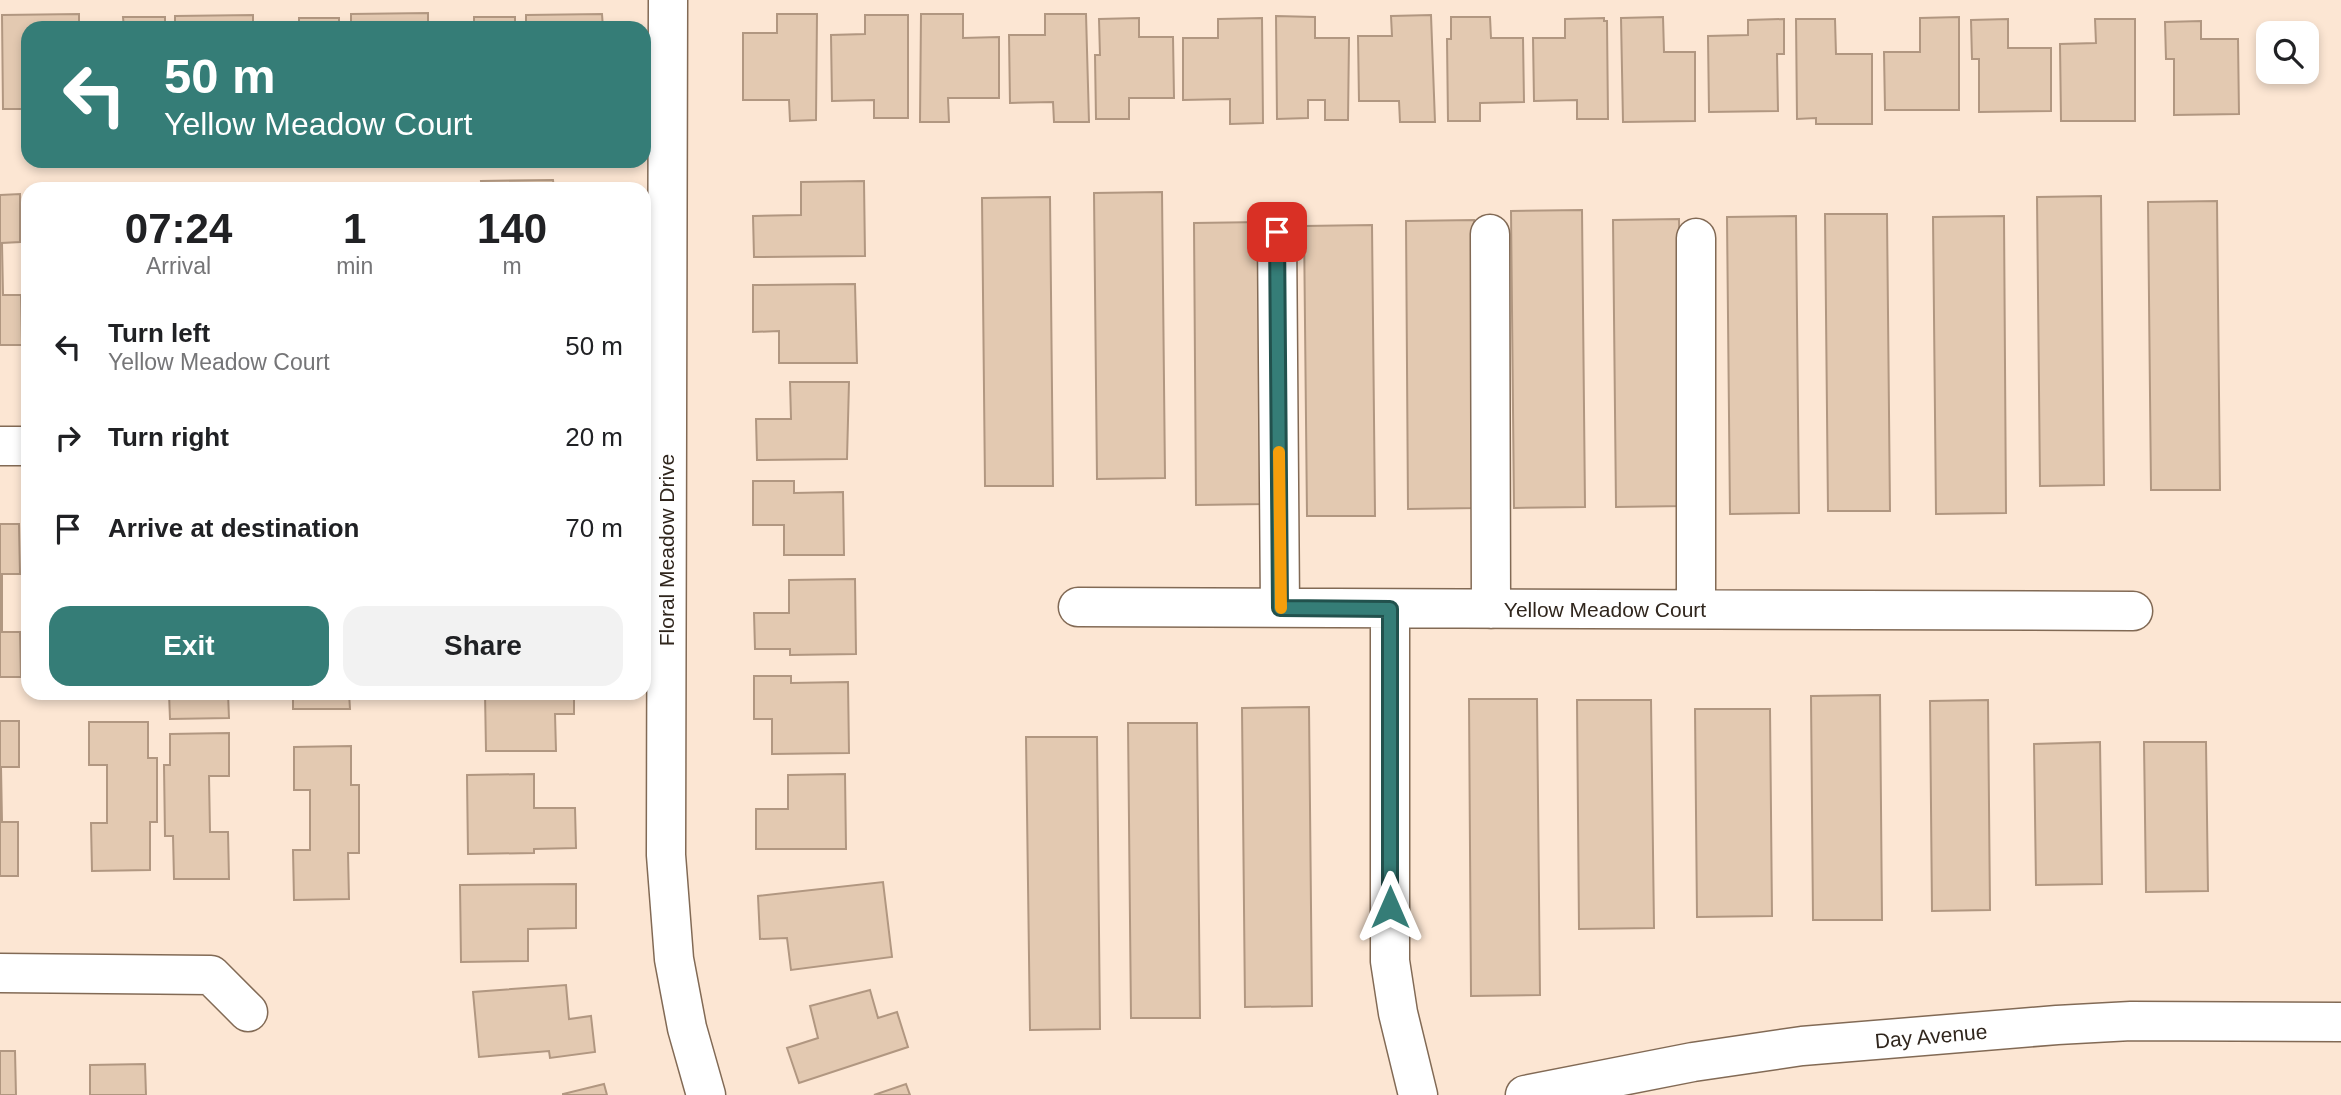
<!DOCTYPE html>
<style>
:root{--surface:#fff;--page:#f2f2f2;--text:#202124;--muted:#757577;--accent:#357d77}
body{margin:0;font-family:Arial,sans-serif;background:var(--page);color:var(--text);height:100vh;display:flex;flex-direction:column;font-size:26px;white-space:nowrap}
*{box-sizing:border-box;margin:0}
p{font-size:23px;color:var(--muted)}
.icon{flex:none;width:38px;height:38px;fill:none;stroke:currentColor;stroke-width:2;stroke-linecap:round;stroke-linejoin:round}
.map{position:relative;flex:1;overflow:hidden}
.drawer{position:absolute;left:21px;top:182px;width:630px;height:518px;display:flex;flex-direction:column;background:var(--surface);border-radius:21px;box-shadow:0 4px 10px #0003}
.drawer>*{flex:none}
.hud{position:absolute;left:21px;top:21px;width:630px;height:147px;border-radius:21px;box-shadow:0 4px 10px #0003;background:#357d77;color:#fff;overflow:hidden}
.controls{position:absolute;left:2256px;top:21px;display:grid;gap:14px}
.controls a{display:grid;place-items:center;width:63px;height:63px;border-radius:14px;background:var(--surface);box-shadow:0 4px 10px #0003;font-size:35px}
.pin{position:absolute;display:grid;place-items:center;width:60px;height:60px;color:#fff;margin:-30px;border-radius:14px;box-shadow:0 4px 10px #0006}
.me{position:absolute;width:77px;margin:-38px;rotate:0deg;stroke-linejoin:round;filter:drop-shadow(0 0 5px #0008)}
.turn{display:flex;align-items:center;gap:24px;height:147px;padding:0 28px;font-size:32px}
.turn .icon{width:91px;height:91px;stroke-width:2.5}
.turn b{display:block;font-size:49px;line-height:60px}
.eta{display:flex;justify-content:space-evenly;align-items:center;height:119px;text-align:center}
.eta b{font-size:42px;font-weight:600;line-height:49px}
.cta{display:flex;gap:14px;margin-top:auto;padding:14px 28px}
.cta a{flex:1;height:80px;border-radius:21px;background:var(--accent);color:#fff;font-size:28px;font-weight:600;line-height:80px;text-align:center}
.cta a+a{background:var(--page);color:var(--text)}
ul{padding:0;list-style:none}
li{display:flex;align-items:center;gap:21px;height:91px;padding:0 28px}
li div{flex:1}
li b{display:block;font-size:26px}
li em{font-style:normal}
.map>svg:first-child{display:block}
.building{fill:#e3c9b1;stroke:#b19781;stroke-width:2}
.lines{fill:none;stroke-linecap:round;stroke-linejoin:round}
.minor-casing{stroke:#826a55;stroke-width:41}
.minor{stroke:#fff;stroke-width:38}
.route-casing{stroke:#22514d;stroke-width:18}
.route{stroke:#357d77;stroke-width:12}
.slow{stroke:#f59e0b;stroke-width:12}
.labels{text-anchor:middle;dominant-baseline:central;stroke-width:5;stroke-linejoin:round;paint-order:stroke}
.street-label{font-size:21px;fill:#30261d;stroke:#fff}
</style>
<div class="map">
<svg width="2341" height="1095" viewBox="0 0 2341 1095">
<rect width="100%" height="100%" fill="#fce6d3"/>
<!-- building -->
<path class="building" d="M428,13V28H351V14Z
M79,14V28H28V109H3L2,15Z
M602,14L603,28H526V15Z
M777,14H817L816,120L790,121L789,100H743V33H777Z
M921,14H963V38L999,37V98H948L949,122H920Z
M1045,14H1086L1089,122H1054L1053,102L1010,103L1009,35H1045Z
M253,15V28H175V16Z
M865,15H908V118H874V100L832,101L831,35L865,34Z
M1431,15L1435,122H1400L1399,101H1359L1358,36H1392L1391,16Z
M1276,16L1315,17V38H1349L1348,120H1325V100H1308V118L1277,119Z
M123,17H165V28H124Z
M474,17H515V28H474Z
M1451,17H1490L1491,38H1523L1524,102L1480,103V121H1448L1447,39H1451Z
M1663,17L1664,52H1695V121L1623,122L1621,18Z
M1959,17V110H1885L1884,52H1920V18Z
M299,18H339V28H299Z
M1139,18V37H1173L1174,98H1129V119H1096L1095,55H1100L1099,19Z
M1262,18L1263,123L1230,124V99L1183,100V38H1218V19Z
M1604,18V21H1607L1608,119H1577V100L1534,101L1533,38H1565V19Z
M1784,19V54H1777L1778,111L1709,112L1708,36L1748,35V20Z
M1796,19H1835L1836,54H1872V124H1816V118L1797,119Z
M2008,19V48H2051V111L1979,112V59H1972L1971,20Z
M2095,19H2135V121H2061L2060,44L2096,43Z
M2201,21V39H2238L2239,114L2174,115V59H2166L2165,22Z
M553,180L554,189H482L481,181Z
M864,181L865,256L754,257L753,216L801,215V182Z
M1162,192L1165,478L1097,479L1094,193Z
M20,194V242L2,243L3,295H21L22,345H0V195Z
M2101,196L2104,485L2040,486L2037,197Z
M1050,197L1053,486H985L982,198Z
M2217,201L2220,490H2151L2148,202Z
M1582,210L1585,507L1514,508L1511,211Z
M1825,214H1887L1890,511H1828Z
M1796,216L1799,513L1730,514L1727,217Z
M2004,216L2006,513L1936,514L1933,217Z
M1679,219L1683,506L1616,507L1613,220Z
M1474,220L1477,508L1408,509L1406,221Z
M1262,222L1265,504L1196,505L1194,223Z
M1372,225L1375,516H1307L1304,226Z
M855,284L857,363H779V331L753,332V285Z
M790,382H849L847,459L757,460L756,419H791Z
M753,481H794V493L843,492L844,555H784V525H753Z
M0,524H19L20,574H2V632H20L21,677H0Z
M855,579L856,654L790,655V649H755L754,613H789V580Z
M754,676H791V683L848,682L849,753L772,754V719H754Z
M169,693H228L229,718L170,719Z
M293,693H349L350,709H293Z
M485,693H574V714H555L556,751H486Z
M1880,695L1882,920H1813L1811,696Z
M1469,699H1537L1540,995L1471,996Z
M1577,700H1651L1654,928L1579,929Z
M1988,700L1990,910L1932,911L1930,701Z
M1309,707L1312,1006L1245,1007L1242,708Z
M1695,709H1770L1772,916L1697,917Z
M0,721H19V767H1L2,822H18V876H0Z
M89,722H148V758H157V822H150V870L92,871L91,823H107V765H89Z
M1128,723H1197L1200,1018H1131Z
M229,733V776H209L210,832H228L229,879H174L173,836H165L164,765H170V734Z
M1026,737H1097L1100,1029L1030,1030Z
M2100,742L2102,884L2036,885L2034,744Z
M2144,742H2206L2208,891L2146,892Z
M351,746V785H359V853H348L349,899L294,900L293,850H310V790H294V747Z
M534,774V808H575L576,848L534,849V853L468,854L467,775Z
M845,774L846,849H756V809H788V775Z
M883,882L892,957L791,970L787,938L760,939L758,896Z
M576,884V928L528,929V961L461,962L460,885Z
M566,985L569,1019L591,1016L595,1052L550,1058L549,1051L479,1057L473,992Z
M870,990L878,1018L897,1012L908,1047L799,1083L787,1048L818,1038L810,1006Z
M0,1051H15L16,1095H0Z
M145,1064L146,1095H90V1065Z
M604,1084L607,1095H563V1094Z
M906,1084L910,1095H874Z"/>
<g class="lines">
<!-- minor casing -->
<g class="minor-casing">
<path id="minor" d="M668,0L666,855L674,959L687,1028L706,1095
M1277,232L1280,608
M1490,234L1491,609
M1696,238V609
M0,446H28
M1078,607L2133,611
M1390,609V961L1398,1013L1418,1095
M0,973L211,975L248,1012
M1525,1095L1693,1062L1802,1046L2057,1025L2131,1021L2341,1022"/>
</g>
<!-- minor -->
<use href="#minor" class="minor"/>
</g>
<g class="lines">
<!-- route casing -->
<g class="route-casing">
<path id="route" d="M1277,232L1280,608L1390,609V907"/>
</g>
<!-- route -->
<use href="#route" class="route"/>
<!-- slow -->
<path class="slow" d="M1279,452L1281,608"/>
</g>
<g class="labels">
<!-- street labels -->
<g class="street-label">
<text transform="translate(666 550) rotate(-90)">Floral Meadow Drive</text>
<text x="1605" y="609">Yellow Meadow Court</text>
<text transform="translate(1931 1036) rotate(-5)">Day Avenue</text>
</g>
</g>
</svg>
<div class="controls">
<a><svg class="icon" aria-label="search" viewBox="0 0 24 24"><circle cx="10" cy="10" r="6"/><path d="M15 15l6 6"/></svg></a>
</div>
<div class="pin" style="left:1277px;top:232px;background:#d93025"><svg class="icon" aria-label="arrive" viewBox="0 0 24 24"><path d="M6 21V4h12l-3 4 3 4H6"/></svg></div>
<svg class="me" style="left:1390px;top:907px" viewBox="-20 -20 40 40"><path d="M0-17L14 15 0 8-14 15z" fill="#357d77" stroke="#fff" stroke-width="4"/></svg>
<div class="hud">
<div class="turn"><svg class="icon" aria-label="left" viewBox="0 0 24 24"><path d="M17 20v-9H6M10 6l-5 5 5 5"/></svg><div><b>50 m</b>Yellow Meadow Court</div></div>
</div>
<section class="drawer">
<div class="eta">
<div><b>07:24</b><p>Arrival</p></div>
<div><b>1</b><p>min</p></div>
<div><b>140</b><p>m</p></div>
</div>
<ul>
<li><svg class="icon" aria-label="left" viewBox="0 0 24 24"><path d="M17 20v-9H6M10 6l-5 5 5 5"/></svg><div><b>Turn left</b><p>Yellow Meadow Court</p></div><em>50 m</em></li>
<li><svg class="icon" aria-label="right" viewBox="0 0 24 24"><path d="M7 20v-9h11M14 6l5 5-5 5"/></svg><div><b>Turn right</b></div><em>20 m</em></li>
<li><svg class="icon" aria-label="arrive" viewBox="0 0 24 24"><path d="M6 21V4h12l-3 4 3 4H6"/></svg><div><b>Arrive at destination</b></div><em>70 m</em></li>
</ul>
<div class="cta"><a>Exit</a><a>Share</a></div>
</section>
</div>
